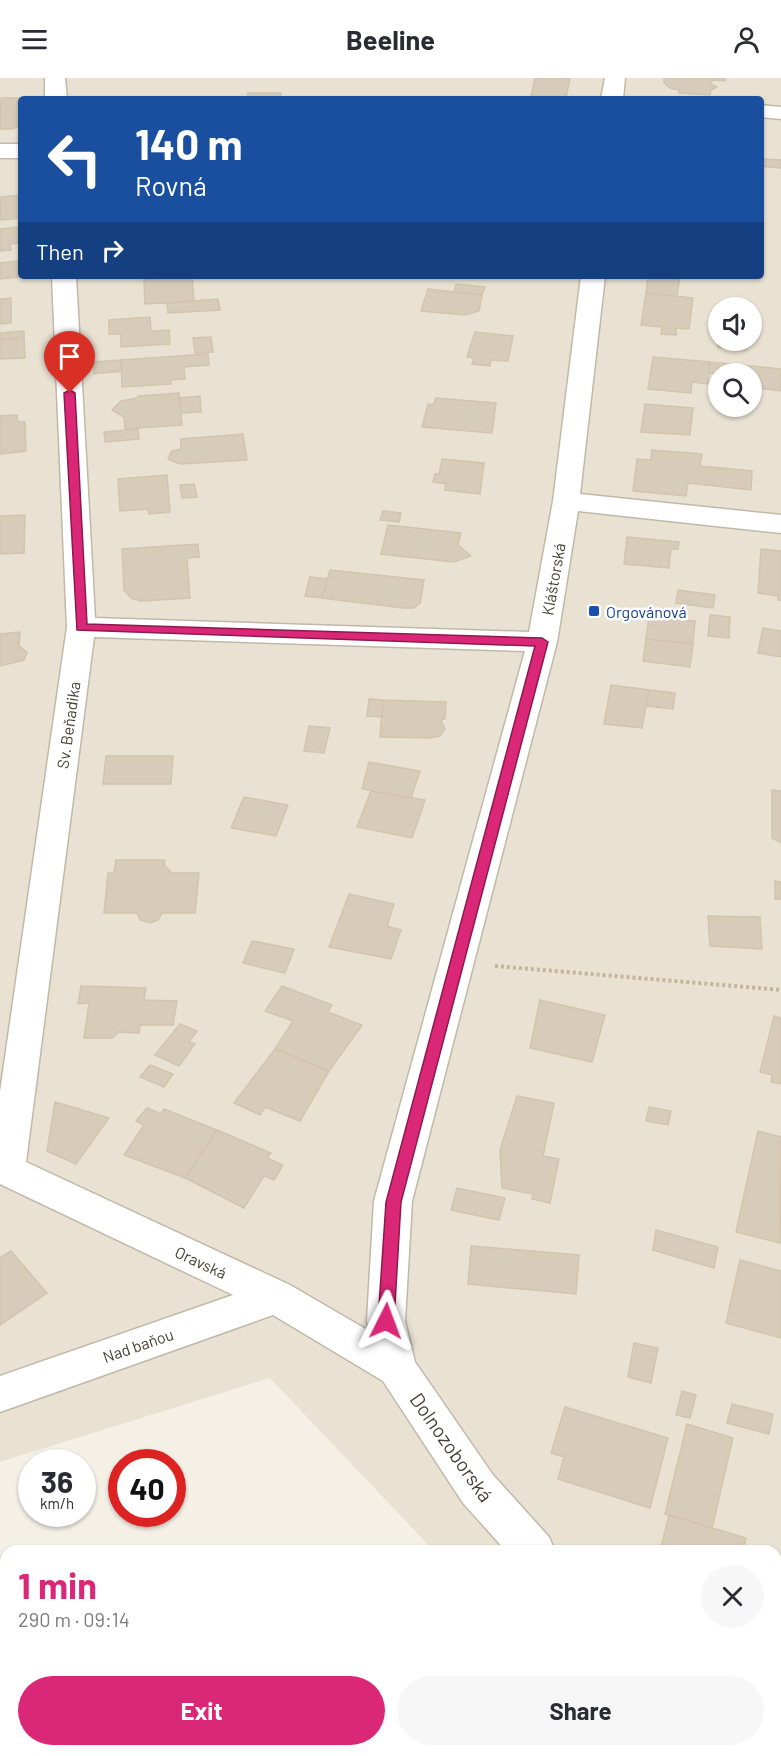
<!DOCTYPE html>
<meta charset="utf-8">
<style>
:root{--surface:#fff;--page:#f7f7f7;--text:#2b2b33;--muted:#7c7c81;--accent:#db2777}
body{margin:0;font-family:Barlow,sans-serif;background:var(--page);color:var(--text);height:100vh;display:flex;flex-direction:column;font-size:22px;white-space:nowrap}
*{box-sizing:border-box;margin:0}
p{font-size:20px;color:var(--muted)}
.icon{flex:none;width:33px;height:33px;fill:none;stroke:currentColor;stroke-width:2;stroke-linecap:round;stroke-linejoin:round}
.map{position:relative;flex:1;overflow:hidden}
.panel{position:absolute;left:0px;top:1467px;width:782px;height:212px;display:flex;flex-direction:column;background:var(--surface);border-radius:18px 18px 0 0;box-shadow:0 2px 4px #0004}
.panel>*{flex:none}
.top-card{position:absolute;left:18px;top:18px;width:746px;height:183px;border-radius:6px;box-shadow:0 2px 4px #0004;background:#1a4fa0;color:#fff;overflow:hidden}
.controls{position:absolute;left:708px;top:219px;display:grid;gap:12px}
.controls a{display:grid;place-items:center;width:54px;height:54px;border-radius:50%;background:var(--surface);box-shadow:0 2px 4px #0004;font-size:30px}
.speed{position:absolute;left:18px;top:1371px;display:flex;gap:12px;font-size:30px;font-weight:700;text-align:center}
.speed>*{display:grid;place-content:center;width:78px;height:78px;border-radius:50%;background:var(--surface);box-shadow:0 2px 4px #0004;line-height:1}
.speed small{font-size:15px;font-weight:400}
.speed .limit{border:9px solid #d22;background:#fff;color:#111}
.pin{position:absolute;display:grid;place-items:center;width:51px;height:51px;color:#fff;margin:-62px -26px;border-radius:50% 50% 50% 0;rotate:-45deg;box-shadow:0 0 6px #0007}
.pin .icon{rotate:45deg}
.me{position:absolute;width:66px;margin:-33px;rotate:3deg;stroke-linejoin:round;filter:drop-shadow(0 0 4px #0008)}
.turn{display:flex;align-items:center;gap:21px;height:126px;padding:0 18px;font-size:27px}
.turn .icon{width:78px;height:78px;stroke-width:2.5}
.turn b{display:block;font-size:42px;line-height:51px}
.then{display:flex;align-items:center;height:57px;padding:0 18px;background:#0003;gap:12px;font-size:22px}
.round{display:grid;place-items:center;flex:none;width:63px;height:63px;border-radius:32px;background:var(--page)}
.head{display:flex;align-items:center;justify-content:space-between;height:102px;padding:0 18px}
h1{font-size:36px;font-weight:700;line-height:45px;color:var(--accent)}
.button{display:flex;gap:12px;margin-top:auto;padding:12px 18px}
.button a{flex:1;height:69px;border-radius:36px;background:var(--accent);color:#fff;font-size:24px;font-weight:700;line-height:69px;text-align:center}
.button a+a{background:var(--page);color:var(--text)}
header{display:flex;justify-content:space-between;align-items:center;height:78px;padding:0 18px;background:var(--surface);font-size:27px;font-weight:700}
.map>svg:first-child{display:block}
.residential{fill:#e9e2d3;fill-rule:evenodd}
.building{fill:#d7ccba;stroke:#d2c4ad;stroke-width:1.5}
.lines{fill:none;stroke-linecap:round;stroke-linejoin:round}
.minor-casing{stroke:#c1b8a8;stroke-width:3}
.path{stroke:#c4b598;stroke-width:4;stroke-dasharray:3 3;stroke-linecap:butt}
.minor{fill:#fff;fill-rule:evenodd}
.route{fill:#db2777;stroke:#8e194d;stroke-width:1.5}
.transit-dot{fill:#1a4fb4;stroke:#fff;stroke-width:2}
.labels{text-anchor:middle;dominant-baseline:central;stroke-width:5;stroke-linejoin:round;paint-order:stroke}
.street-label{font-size:16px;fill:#484034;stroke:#fff}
.transit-label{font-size:16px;fill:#164399;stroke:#fff;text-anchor:start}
.near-street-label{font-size:20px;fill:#484034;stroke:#fff}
</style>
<header><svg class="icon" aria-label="menu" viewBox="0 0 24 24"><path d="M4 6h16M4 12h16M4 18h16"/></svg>Beeline<svg class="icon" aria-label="person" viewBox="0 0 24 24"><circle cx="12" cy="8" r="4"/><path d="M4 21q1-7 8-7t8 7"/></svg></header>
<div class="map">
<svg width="781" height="1678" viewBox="0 0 781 1678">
<rect width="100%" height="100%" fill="#f4f0e6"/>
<!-- residential -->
<path class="residential" d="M0,0H781V1678H629L623,1673L776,1672V1473H434L270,1300L0,1384ZM21,21H760V198H21ZM718,230H752V262H718ZM718,296H752V328H718Z"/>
<!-- building -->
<path class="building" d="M535,0H570L566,20L531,18Z
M664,0H725V3L712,2L711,6L717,9L711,12L710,17L679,15V12L670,10L664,5Z
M248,15H281L280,21H247Z
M1,20H19L17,25L21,28V41L19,48L12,51H0Z
M760,81L781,82V90L760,88Z
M21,117V140L1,142L0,119Z
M18,149L19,165L10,166L11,172L0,173V151Z
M18,183L19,199L0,201V185Z
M192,198L194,223L145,226L144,201Z
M648,198H680L677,218L646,215Z
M456,206L485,209L482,217L454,214Z
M428,211L482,217L479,233L465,237L421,233Z
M646,215L693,220L689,251L676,250V257L661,256L662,249L641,247Z
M11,220V245L0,246V221Z
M218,221L220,232L168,235L167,225Z
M150,239L151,253L169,252L170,266L121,269V256H109V242Z
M24,253V259L0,262V255Z
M475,254L513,258L508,283L491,282L490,288L472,286L474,280L467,279Z
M24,259L25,280L0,281V262Z
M211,259L213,274L195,275L193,260Z
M719,262H746V272L718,269Z
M208,276L209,287L184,289L185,301L171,302V306L122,309L121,282Z
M653,279L710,284L708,306L692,304L691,315L648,311Z
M121,282L122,293L94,296V284Z
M710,284L781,291V313L752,309V296L709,295Z
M179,315L182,347L125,351L124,339L112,332L121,323L137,320L138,318Z
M200,318L201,334L181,335L179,320Z
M436,320L496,325L492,355L422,349L428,326L433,327Z
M645,326L693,330L690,357L641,354Z
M17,337L18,344H25L26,373L0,376V338Z
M138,351L139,361L105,364L104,354Z
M243,356L247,382L180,386L168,381L172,373L181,371V361Z
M652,372L702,376L700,388L752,393L751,412L688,405L686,418L633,413L637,381L651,382Z
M442,381L484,385L480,416L445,412L446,406L433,404L435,396H439Z
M167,397L170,434L149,436L148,431L120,433L118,401Z
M194,406L197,419L182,420L180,407Z
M383,433L401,435L399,444L380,442Z
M25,437L24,475L0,476V438Z
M388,447L461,455L458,467L471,478L454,484L381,476Z
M627,459L679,464L678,471H671L669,490L624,486Z
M198,466L199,479L187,480L190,520L141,523L131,520L124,512L122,471Z
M761,471L781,473V522H778V518L758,515Z
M330,492L424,502L420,525L414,530H403L322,520Z
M310,499L328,501L322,520L305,518Z
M678,512L715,517L713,530L676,525Z
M710,537L730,539L729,560L708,558Z
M649,539L695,543L693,566L646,561Z
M763,550L781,553V579L758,575Z
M20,554L19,568L27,574L24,582L0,588V556Z
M646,561L693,566L690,589L643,583Z
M611,607L649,612L642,650L604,646Z
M649,612L675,615L673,631L646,628Z
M369,621L383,622L382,639L367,638Z
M383,622L446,624L445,640L441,643L445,651L440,658L430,660L380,659Z
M309,648L330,650L324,675L304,673Z
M106,678H173L171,706H103Z
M369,684L420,693L411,720L362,711Z
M772,712L781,713V765L772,760Z
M371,713L425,722L412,760L357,749Z
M244,719L288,727L276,758L231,750Z
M116,782H165L164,787L172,795H199L195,835H162L158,842L150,845L140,842L137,835H104L108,795H114Z
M775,803L781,804V821H775Z
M349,816L394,826L387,848L401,852L391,881L329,869Z
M708,838L760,839L762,871L710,868Z
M252,863L294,871L285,895L243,885Z
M81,908L146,910L144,922L177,923L173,947H140L139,955L119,954L112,960H84L89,925L78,926Z
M282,908L332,927L328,934L362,947L329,993L275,971L293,943L265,933Z
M540,922L605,937L592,984L530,970Z
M774,938L781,940V1006L771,1004L772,997L760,994Z
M180,946L197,953L189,964L195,966L179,988L155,977Z
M275,971L329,993L300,1043L265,1029L260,1037L234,1025Z
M150,987L173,996L164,1009L140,999Z
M517,1018L554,1025L543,1078L559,1081L550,1125L532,1121L533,1116L502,1110L500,1072Z
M55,1024L109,1040L76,1086L47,1073Z
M649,1029L671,1033L668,1047L646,1043Z
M147,1030L161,1036L164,1031L217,1052L185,1100L124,1077L144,1047L136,1043Z
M217,1052L271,1075L267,1080L283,1087L274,1102L264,1098L244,1130L185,1100Z
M758,1053L781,1059L780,1165L736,1154Z
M457,1110L505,1120L499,1142L451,1132Z
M656,1152L718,1169L714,1190L653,1172Z
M471,1168L579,1177L576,1216L468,1206Z
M11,1173L47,1215L0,1247V1180Z
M740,1182L781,1193V1260L726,1245Z
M634,1265L658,1270L651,1305L628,1299Z
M682,1313L696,1317L690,1340L676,1337Z
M732,1326L773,1336L769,1356L727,1345Z
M565,1329L668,1360L650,1430L558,1401L564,1379L551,1375Z
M687,1346L733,1360L712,1450L665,1436Z
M669,1437L746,1460L743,1473H660Z"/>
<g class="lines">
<!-- minor casing -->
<g class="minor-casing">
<path id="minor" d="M45,0H65L67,21H45Z
M605,0H625L623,21H601Z
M760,27L781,29V41L760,39Z
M0,66H21V80H0Z
M52,198H76L95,540L529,554L553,423L581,198H605L580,416L781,437V455L578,433L557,564L412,1123L405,1243L415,1284L493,1397L549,1459L555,1473H506L463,1425L383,1303L273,1237L0,1334V1298L233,1217L0,1106V1014L67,549ZM94,559L525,573L374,1123L367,1243L369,1253L290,1207L26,1084Z
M781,1548V1606L776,1608V1551Z
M694,1672H769L768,1678H696Z"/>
</g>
<!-- path -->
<path class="path" d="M495,888L781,912"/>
<!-- minor -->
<use href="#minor" class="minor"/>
</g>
<!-- route -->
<path class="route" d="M70,312L75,315L87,546L542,560L548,564L401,1124L394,1243L392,1248L386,1250L381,1248L378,1243L386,1124L535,568L77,552L64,315Z"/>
<!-- markers -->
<rect class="transit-dot" x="588" y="527" width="12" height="12" rx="3"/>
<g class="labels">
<!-- street labels -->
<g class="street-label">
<text transform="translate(553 501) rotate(-80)">Kláštorská</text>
<text transform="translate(68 647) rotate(-82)">Sv. Beňadika</text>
<text transform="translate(201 1184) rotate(25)">Oravská</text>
<text transform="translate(138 1267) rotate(-19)">Nad baňou</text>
</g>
<!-- transit labels -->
<g class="transit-label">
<text x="606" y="533">Orgovánová</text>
</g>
<!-- near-street labels -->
<g class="near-street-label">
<text transform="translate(452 1369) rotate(55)">Dolnozoborská</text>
</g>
</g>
</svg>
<div class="controls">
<a><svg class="icon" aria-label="sound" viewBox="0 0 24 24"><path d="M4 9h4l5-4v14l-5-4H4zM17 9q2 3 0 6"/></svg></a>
<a><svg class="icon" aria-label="search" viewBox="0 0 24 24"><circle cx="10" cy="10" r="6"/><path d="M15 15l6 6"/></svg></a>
</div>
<div class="speed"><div>36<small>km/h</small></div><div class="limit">40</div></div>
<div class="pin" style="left:70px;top:315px;background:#d93025"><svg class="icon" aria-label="arrive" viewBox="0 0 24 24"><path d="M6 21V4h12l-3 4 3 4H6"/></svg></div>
<svg class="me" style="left:386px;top:1243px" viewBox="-20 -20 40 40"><path d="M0-17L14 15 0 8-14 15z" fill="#db2777" stroke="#fff" stroke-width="4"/></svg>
<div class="top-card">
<div class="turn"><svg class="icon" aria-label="left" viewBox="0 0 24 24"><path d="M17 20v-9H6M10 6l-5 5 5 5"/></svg><div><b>140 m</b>Rovná</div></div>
<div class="then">Then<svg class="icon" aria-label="right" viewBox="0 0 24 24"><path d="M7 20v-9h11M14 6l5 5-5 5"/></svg></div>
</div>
<section class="panel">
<div class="head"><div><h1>1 min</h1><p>290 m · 09:14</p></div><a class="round"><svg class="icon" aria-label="close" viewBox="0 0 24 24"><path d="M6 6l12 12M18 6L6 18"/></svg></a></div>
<div class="button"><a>Exit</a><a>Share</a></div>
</section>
</div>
